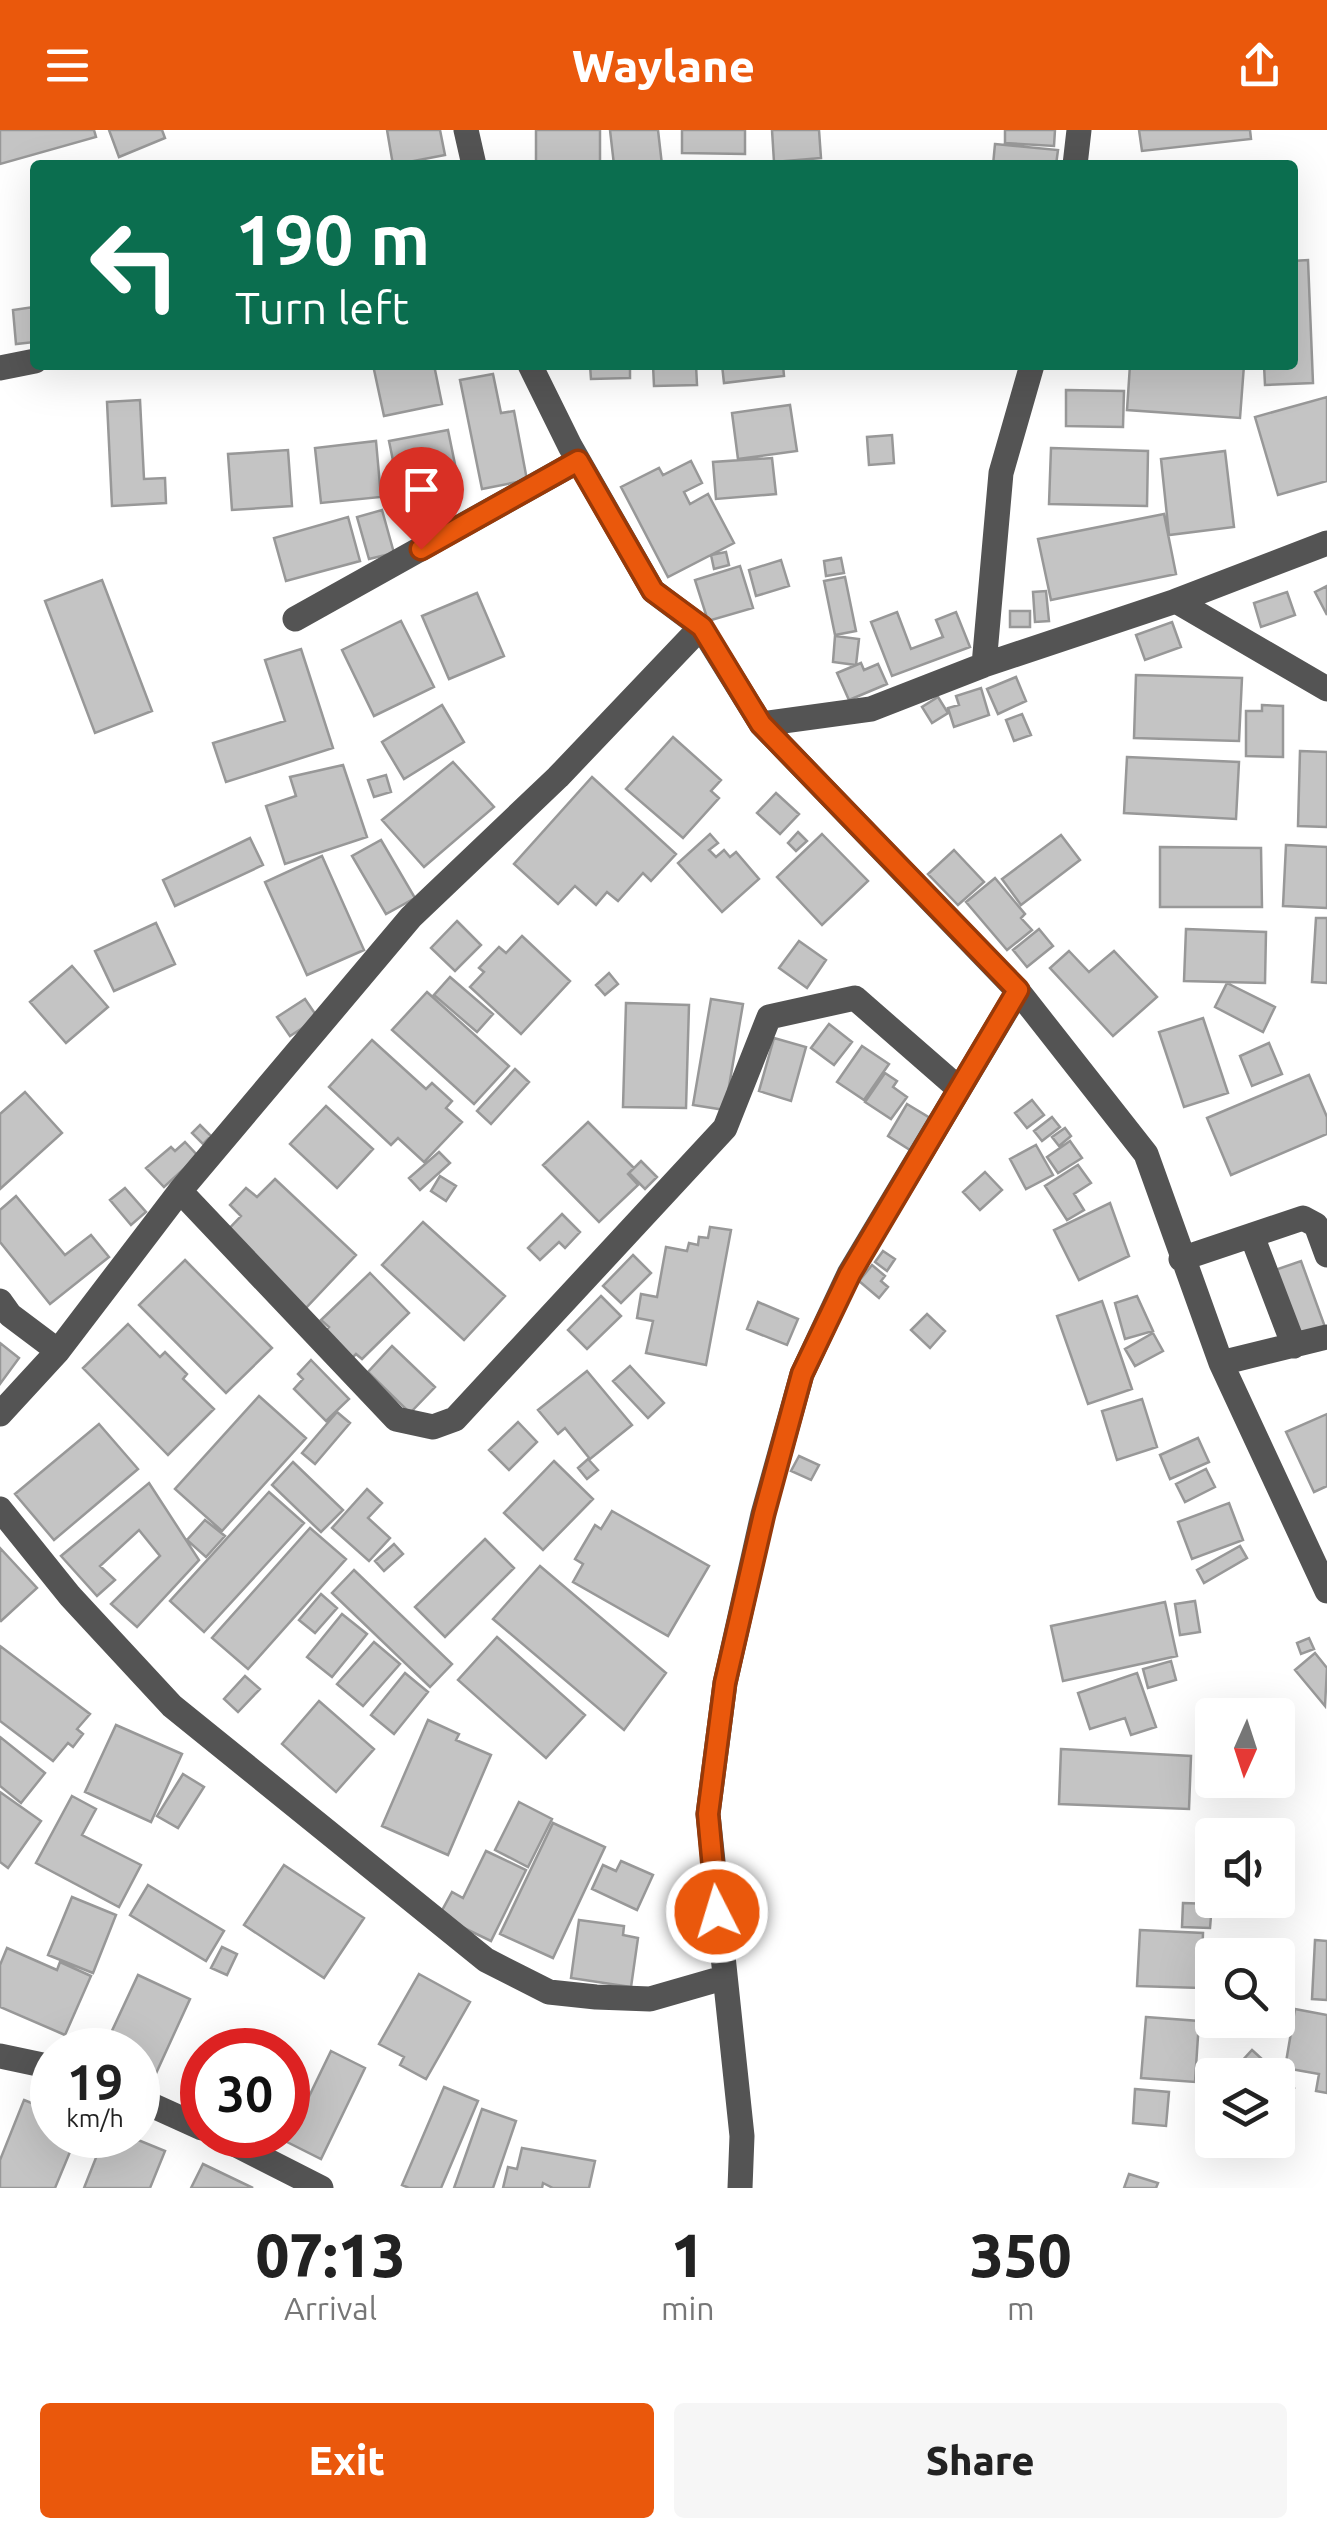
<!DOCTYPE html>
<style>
:root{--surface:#fff;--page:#f6f6f6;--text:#222;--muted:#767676;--accent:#ea580c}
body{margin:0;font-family:Ubuntu,sans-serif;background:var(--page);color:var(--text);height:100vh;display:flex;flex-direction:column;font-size:38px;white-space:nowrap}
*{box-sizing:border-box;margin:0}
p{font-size:32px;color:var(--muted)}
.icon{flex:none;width:55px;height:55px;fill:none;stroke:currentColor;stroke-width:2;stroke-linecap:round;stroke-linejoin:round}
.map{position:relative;height:2058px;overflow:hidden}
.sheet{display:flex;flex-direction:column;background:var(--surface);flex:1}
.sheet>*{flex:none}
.guide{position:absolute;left:30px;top:30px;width:1268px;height:210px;border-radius:10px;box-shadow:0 10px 40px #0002;background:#0b6e4f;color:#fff;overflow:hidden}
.needle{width:65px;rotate:183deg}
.controls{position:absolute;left:1195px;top:1568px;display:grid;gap:20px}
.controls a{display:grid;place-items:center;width:100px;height:100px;border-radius:10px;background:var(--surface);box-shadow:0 10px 40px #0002;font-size:50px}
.speed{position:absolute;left:30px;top:1898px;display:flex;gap:20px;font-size:50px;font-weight:700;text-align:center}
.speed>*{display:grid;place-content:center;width:130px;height:130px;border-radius:50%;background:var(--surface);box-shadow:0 10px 40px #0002;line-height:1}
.speed small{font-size:25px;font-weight:400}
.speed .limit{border:15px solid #d22;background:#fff;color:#111}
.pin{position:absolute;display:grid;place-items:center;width:85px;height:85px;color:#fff;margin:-102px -42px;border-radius:50% 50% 50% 0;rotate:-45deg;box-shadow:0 0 10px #0007}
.pin .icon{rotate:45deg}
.me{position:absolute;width:110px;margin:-55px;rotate:355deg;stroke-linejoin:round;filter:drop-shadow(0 0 8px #0008)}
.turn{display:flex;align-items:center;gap:35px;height:210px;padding:0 40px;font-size:45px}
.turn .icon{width:130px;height:130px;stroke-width:2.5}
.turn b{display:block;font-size:70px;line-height:85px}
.eta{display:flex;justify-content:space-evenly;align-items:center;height:170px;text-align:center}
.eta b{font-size:60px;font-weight:800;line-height:70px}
.primary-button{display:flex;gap:20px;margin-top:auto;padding:20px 40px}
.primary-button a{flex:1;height:115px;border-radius:10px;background:var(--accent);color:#fff;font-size:40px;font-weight:800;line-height:115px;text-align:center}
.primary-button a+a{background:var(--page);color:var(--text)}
header{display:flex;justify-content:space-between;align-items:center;height:130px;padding:0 40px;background:var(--accent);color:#fff;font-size:45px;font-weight:800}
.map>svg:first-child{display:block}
.building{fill:#c4c4c4;stroke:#989898;stroke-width:2.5}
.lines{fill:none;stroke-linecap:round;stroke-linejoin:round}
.minor{stroke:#545454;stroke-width:25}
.route-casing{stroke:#983908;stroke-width:25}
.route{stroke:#ea580c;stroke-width:18}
</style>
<header><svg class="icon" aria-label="menu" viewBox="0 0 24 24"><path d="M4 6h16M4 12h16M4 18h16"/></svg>Waylane<svg class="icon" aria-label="share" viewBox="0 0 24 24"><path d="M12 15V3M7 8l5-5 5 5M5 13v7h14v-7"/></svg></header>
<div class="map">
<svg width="1327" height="2058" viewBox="0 0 1327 2058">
<rect width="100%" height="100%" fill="#fff"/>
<!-- building -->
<path class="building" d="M0,0H94L96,7L0,34Z
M109,0H162L165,8L119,27Z
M387,0H440L445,25L393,35Z
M536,0H600V35H536Z
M610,0H658L662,35H614Z
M682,0H745V24L682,23Z
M772,0H819L821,28L774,32Z
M1005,0H1055L1054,16L1005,13Z
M1139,0H1250L1251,9L1142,21Z
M995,14L1058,20L1056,35H993Z
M1286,32L1287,35H1226Z
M1308,130L1313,253L1265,255L1264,235H1292V131Z
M34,177L35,212L16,214L13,180Z
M373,235H434L442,274L384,286Z
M590,235H630V248L591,249Z
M653,235H696L697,255L654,256Z
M722,235H783L784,246L724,253Z
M1130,235H1244L1240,288L1127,280Z
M493,244L501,283L514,281L527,350L482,359L460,250Z
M1066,260L1124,261L1123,297L1066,296Z
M1327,267V351L1278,365L1255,287Z
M140,270L144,349L165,348L166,373L112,376L107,272Z
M790,275L797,321L738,329L732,283Z
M448,300L459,354L400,365L389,311Z
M892,305L894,333L869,335L867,307Z
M376,311L381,367L321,373L315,318Z
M1051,318L1148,321L1147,376L1049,374Z
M288,320L292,376L232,380L228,324Z
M1225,321L1234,397L1169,405L1161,329Z
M772,328L776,364L716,369L713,332Z
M691,331L702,353L684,362L690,374L708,364L734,413L668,447L621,357L659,338L663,345Z
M382,380L394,423L369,429L357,387Z
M1164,384L1176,444L1051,470L1038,409Z
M348,387L360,431L286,451L274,408Z
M726,422L729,435L714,439L711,425Z
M841,428L844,443L826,446L824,431Z
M781,430L789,456L756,466L749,440Z
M740,436L753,478L708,491L695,450Z
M845,447L856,501L835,505L824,451Z
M102,450L152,581L95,603L45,471Z
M1327,456V485L1315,462Z
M1046,461L1049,491L1035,492L1033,462Z
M1287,462L1295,485L1261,497L1254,473Z
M477,463L504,526L449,549L422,486Z
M1010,481H1030V497H1010Z
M897,482L911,519L943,507L936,490L956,482L970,517L892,546L871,492Z
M401,491L434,557L374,586L342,520Z
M1172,492L1181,517L1145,530L1136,505Z
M835,506L859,509L856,535L833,532Z
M301,519L333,618L226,652L213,613L285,591L265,530Z
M861,533L864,540L878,534L887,554L849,570L837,543Z
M1136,545L1242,548L1239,611L1134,608Z
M1016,547L1026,571L998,584L987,559Z
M981,558L989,585L954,597L948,578L959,575L956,566Z
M938,567L948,583L932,593L922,577Z
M442,575L464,612L404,649L382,612Z
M1262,575L1283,576V627L1246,626V581H1262Z
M1022,584L1031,605L1014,611L1006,590Z
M673,607L721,650L711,661L719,668L683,708L626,659Z
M1300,621L1327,622V697L1298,696Z
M1127,627L1239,632L1236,689L1124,683Z
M453,632L494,677L424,737L382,690Z
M343,635L367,707L285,734L266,676L296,666L290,647Z
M386,645L391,662L374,667L368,650Z
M592,647L676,724L651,751L643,743L618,771L607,762L596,775L575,756L558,774L514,734Z
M776,663L799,684L780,704L757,683Z
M798,702L807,711L796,721L788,713Z
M710,704L718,713L709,720L716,727L724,720L730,727L736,722L759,749L722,782L678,733Z
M822,704L868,751L822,795L777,747Z
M1061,705L1080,730L1021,775L1002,749Z
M250,708L263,735L175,776L163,750Z
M381,710L415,768L386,784L352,726Z
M1286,715L1327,717V778L1283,776Z
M1160,717L1261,718L1262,777H1160Z
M954,720L984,752L958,775L928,744Z
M322,726L364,820L307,845L265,752Z
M995,748L1025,784L1021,788L1032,800L1007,820L966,772Z
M1316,788H1327V853L1312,852Z
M457,791L481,815L455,841L431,818Z
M156,793L175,834L114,861L95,821Z
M1039,799L1053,816L1027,837L1013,820Z
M1186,799L1266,802L1265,853L1184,851Z
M522,806L570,851L521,904L470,857L484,842L479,838L499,817L506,823Z
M799,811L826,830L807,858L779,838Z
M1069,821L1089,842L1114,821L1157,867L1113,906L1050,838Z
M72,836L108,877L66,913L30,872Z
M609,843L618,854L605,865L596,855Z
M450,847L493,884L477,902L434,865Z
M1227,853L1275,877L1263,902L1215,877Z
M427,862L509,936L474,974L392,900Z
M305,869L318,888L290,906L277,887Z
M711,869L743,874L725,980L693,975Z
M626,873L689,875L686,978L623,977Z
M1203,888L1228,963L1184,977L1159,902Z
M829,894L852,912L834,935L811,918Z
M774,908L806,917L791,971L759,961Z
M372,910L426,959L432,953L452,971L446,978L462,992L424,1032L398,1008L391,1015L329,957Z
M1269,913L1282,944L1252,956L1240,926Z
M862,916L889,934L864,970L837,952Z
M515,939L529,952L491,994L477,981Z
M885,943L897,951L893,957L907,967L891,989L865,972Z
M1309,945L1327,987V1004L1231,1045L1207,988Z
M25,962L62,1003L0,1059V984Z
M1032,970L1044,985L1027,998L1015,983Z
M907,974L930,988L910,1020L888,1006Z
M326,976L373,1019L337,1058L290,1014Z
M1052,987L1060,997L1042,1011L1034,1001Z
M588,992L634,1038L628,1044L638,1055L599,1092L543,1035Z
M200,995L211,1006L203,1014L192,1003Z
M1065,998L1071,1006L1059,1016L1052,1007Z
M1070,1011L1082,1028L1058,1043L1047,1027Z
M185,1012L198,1026L164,1057L146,1038L171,1017L175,1021Z
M1036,1015L1053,1045L1026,1059L1010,1029Z
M439,1022L450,1033L420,1060L409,1048Z
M641,1031L657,1047L645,1059L629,1043Z
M1078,1035L1091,1053L1074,1064L1084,1080L1067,1090L1045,1056Z
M985,1042L1002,1060L980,1080L963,1062Z
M440,1046L456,1056L446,1071L431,1061Z
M275,1049L356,1125L304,1180L223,1105L241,1086L230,1075L246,1058L257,1067Z
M125,1058L146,1082L131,1095L110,1070Z
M16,1066L65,1125L91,1105L109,1127L50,1174L0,1112V1080Z
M1110,1073L1129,1126L1079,1150L1054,1100Z
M562,1084L580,1102L565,1118L559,1112L540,1130L528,1118Z
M423,1092L505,1166L464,1210L382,1135Z
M710,1097L731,1100L706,1235L646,1223L653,1191L637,1188L641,1164L657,1167L666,1117L687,1121L689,1113L698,1115L699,1107L708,1108Z
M883,1121L895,1129L887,1141L875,1132Z
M633,1125L651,1143L621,1173L603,1156Z
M185,1130L272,1218L226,1263L139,1175Z
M1301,1131L1325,1197L1299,1206L1275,1140Z
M872,1135L885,1146L881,1151L888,1157L879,1168L859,1151Z
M370,1143L409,1183L362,1229L356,1224L352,1228L325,1201L329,1197L321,1190Z
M601,1166L621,1186L587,1219L568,1200Z
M1137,1166L1153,1201L1125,1209L1115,1173Z
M1102,1171L1132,1259L1088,1274L1057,1186Z
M758,1172L798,1189L787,1215L747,1199Z
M927,1184L945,1201L930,1218L911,1200Z
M128,1194L160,1227L165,1222L187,1244L183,1249L214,1279L168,1325L83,1238Z
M1153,1203L1163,1221L1135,1236L1125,1219Z
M0,1213L19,1228L0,1254Z
M392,1216L435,1257L410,1283L368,1242Z
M311,1230L349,1269L326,1291L294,1259L303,1249L298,1244Z
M630,1236L664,1273L648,1288L613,1251Z
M587,1241L632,1295L590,1329L565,1298L558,1304L538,1280Z
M259,1266L306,1308L222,1401L175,1359Z
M1142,1269L1157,1317L1117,1330L1102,1281Z
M337,1282L350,1293L315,1334L302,1323Z
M1327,1284V1356L1314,1362L1286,1302Z
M518,1292L537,1312L509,1340L489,1320Z
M99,1294L138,1339L54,1410L15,1364Z
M1198,1308L1209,1332L1170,1349L1160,1325Z
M799,1326L819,1335L811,1350L791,1341Z
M588,1329L598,1340L587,1349L578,1338Z
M554,1331L593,1369L543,1420L504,1383Z
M293,1332L343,1380L321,1402L272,1355Z
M1206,1339L1215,1357L1185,1372L1176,1354Z
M149,1353L199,1430L137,1497L111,1474L160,1426L139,1400L100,1436L115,1450L97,1466L61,1426Z
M367,1359L382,1373L368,1388L390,1408L369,1431L332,1398Z
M269,1362L304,1393L204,1502L170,1471Z
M1229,1373L1243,1410L1192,1429L1178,1392Z
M612,1381L709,1436L668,1506L573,1452L583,1434L575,1429L595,1395L601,1399Z
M205,1390L225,1406L206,1427L187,1410Z
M310,1398L346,1429L248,1539L212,1508Z
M485,1409L514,1438L445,1507L415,1477Z
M394,1414L403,1424L384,1441L375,1431Z
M1240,1416L1247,1428L1204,1453L1197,1440Z
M0,1418L37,1458L1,1491L0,1490Z
M540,1436L666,1543L624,1600L493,1489Z
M354,1440L452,1534L430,1557L332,1463Z
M321,1464L337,1478L315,1503L299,1490Z
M1195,1471L1200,1502L1180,1505L1175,1474Z
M1165,1472L1177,1526L1063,1551L1051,1496Z
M342,1484L367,1504L332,1547L307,1527Z
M497,1507L585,1585L546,1628L458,1550Z
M1309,1508L1314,1519L1301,1524L1297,1513Z
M374,1512L400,1534L363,1576L337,1554Z
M0,1516L90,1584L77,1599L83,1604L73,1617L68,1613L53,1631L0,1591Z
M1315,1523L1327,1538L1325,1576L1295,1540Z
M1171,1531L1176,1550L1148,1558L1143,1539Z
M405,1543L428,1562L394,1604L371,1585Z
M1137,1543L1156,1597L1131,1605L1125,1588L1090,1599L1078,1563Z
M245,1546L260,1559L238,1582L224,1569Z
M319,1571L374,1619L336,1662L282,1614Z
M428,1590L459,1604L456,1610L491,1625L448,1725L382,1696Z
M116,1595L182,1624L151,1692L85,1662Z
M0,1607L45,1643L21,1673L0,1656Z
M1061,1619L1191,1626L1189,1679L1059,1674Z
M183,1644L204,1657L178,1698L157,1686Z
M0,1662L41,1691L8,1738L0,1732Z
M72,1666L96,1679L82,1705L141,1735L119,1777L36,1733Z
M519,1672L552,1689L528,1737L495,1720Z
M553,1693L605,1717L553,1828L500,1804Z
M486,1721L526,1740L491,1811L439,1786L452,1762L463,1768Z
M621,1731L653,1745L637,1780L592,1759L603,1735L616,1741Z
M284,1735L364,1788L324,1848L244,1795Z
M148,1755L224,1801L206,1831L130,1785Z
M72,1767L116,1785L93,1843L48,1825Z
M1183,1773L1212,1774L1210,1798L1182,1797Z
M579,1790L624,1796L623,1805L638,1808L631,1857L571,1848Z
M1140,1800L1203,1803L1201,1858L1137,1856Z
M1315,1810L1327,1811V1870L1312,1869Z
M222,1817L237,1824L227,1845L211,1838Z
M7,1818L57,1840L60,1832L91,1846L65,1905L0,1877V1835Z
M419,1844L470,1872L426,1949L400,1935L404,1927L379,1914Z
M138,1845L190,1869L147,1963L138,1959V1920H103Z
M1295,1879L1327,1885V1963L1316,1961L1319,1944L1285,1938Z
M1146,1887L1199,1891L1195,1952L1141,1948Z
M1252,1920L1294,1958L1278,1976V1945H1229Z
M331,1921L365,1938L321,2029L287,2012Z
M444,1957L478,1971L441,2058H409L402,2055Z
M1135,1959L1169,1962L1166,1996L1133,1993Z
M24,1970L52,1981V2005H77L55,2058H0V2030Z
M482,1979L516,1991L493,2058H454Z
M105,2005H126L165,2021L150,2058H84Z
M522,2018L595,2031L589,2058H553L543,2053L542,2058H503L508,2037L517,2039Z
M203,2034L253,2058H191Z
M1129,2044L1158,2053L1156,2058H1124Z"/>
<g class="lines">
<!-- minor -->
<path class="minor" d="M466,0L474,35
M1075,35L1079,0
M530,235L570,316L653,461L701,497L761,594L1018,861L1146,1024L1221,1233L1327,1461
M0,238L35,231
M1176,471L1327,413
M295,489L578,331
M984,535L1001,343L1032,235
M761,594L871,579L984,535L1176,471L1327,559
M180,1061L396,1289L433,1297L455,1289L725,998L769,887L855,868L957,957
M1252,1106L1294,1216
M1181,1129L1303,1088L1316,1095L1327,1125
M0,1171L10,1185L58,1221
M1221,1233L1327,1207
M0,1284L58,1221L180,1061L411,787L558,647L701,497
M0,1379L70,1466L172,1576L486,1830L549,1862L596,1867L650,1869L723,1848
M0,1926L52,1937
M138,1969L202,1998
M217,2005L321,2058
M740,2058L742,2006L708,1684L725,1553L763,1384L802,1244L849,1144L1018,861"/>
</g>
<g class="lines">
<!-- route casing -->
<g class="route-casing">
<path id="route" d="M421,419L578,331L653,461L702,497L761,594L1018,860L850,1144L802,1244L764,1384L725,1553L708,1684L717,1782"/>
</g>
<!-- route -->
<use href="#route" class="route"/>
</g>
</svg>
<div class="controls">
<a><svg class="needle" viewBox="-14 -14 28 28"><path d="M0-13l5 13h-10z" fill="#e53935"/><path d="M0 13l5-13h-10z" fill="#767676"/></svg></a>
<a><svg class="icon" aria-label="sound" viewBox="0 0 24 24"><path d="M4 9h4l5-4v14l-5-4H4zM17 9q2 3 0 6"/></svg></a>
<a><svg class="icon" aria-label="search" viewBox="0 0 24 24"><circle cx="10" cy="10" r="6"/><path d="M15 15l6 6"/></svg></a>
<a><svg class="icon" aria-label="layers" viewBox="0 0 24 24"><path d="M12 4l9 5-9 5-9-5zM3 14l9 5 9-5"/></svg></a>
</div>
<div class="speed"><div>19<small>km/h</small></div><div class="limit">30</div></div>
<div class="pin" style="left:421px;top:419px;background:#d93025"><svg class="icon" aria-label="arrive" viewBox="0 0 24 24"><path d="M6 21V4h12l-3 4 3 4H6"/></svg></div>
<svg class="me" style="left:717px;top:1782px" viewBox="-20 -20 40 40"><circle r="17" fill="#ea580c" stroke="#fff" stroke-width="3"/><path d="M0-11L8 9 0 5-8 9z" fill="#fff"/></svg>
<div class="guide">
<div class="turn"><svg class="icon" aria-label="left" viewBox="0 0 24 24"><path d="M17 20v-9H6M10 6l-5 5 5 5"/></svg><div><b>190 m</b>Turn left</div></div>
</div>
</div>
<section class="sheet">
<div class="eta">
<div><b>07:13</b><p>Arrival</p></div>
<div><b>1</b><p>min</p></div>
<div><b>350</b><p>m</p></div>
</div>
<div class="primary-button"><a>Exit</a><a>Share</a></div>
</section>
